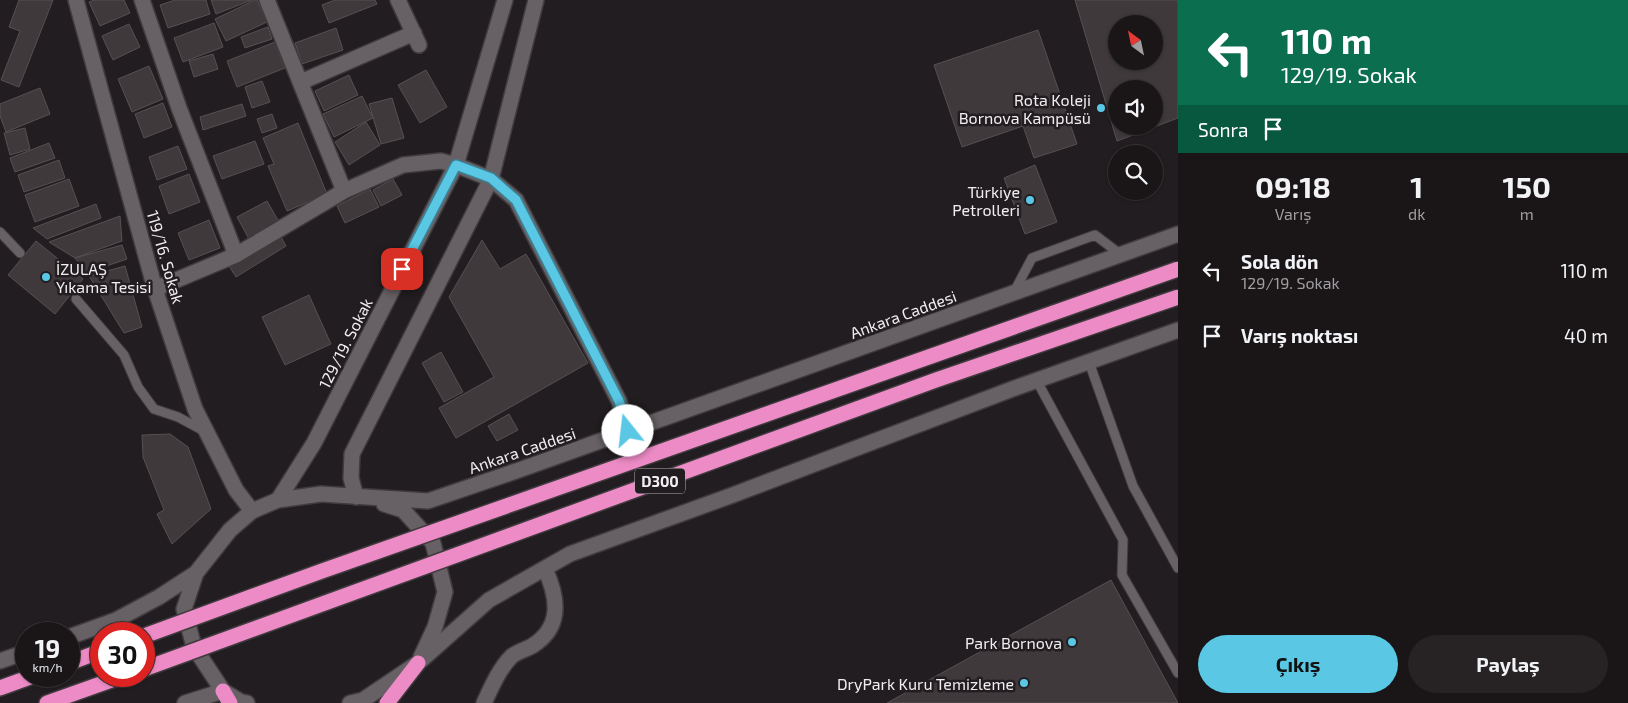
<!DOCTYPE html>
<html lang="tr">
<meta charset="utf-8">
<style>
:root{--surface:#1a1618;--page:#272325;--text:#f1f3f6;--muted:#9f9fa2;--line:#383537;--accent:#5ac8e5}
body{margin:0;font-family:"Exo 2",sans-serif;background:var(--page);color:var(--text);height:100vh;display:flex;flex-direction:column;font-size:19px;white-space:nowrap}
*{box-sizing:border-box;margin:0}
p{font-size:16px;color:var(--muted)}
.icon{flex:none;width:28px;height:28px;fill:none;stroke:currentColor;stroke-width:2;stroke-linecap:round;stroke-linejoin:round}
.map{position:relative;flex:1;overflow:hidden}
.panel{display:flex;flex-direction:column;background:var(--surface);width:450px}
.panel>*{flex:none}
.banner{background:#0b6e4f;color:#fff;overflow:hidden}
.needle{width:32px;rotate:327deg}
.buttons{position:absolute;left:1108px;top:15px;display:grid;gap:10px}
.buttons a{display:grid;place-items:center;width:55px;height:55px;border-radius:50%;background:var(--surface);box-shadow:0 1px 4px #0004,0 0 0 1px var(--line);font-size:25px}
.speed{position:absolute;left:15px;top:622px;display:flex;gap:10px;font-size:25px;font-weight:700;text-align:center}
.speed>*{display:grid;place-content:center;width:65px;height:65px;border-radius:50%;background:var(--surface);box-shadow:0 1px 4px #0004,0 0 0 1px var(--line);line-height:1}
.speed small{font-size:12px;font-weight:400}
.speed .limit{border:8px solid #d22;background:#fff;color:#111}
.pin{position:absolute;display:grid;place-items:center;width:42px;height:42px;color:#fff;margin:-21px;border-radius:10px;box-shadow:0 2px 8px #0006}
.me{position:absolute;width:55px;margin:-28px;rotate:344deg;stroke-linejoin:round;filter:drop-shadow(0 0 4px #0008)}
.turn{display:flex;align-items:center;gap:18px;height:105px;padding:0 20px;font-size:22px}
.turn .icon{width:65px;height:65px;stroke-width:2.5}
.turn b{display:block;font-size:35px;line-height:42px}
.then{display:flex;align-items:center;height:48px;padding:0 20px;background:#0003;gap:10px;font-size:19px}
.eta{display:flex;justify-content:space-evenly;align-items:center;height:85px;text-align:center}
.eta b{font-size:30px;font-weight:700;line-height:35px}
.primary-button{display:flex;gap:10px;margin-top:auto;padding:10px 20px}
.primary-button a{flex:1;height:58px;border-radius:30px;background:var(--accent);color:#111;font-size:20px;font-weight:700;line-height:58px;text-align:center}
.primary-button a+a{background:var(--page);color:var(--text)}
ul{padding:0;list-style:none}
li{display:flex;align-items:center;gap:15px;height:65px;padding:0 20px}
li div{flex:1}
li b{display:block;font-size:19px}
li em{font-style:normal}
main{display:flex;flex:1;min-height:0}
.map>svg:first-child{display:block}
.building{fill:#3f393c;stroke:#565053;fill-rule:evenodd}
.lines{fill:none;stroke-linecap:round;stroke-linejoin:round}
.lane-casing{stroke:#3f3a3d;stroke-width:11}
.street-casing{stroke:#3f3a3d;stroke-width:18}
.secondary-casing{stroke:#3f3a3d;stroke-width:18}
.highway-casing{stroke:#3f3a3d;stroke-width:18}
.lane{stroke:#676064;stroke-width:9}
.street{stroke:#676064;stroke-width:15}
.secondary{stroke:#676064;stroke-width:15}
.highway{stroke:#ed8bc6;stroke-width:15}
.highway-bridge-casing{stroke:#3f3a3d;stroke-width:18;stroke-linecap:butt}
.highway-bridge{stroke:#ed8bc6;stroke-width:15}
.route-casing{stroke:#3a8295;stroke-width:12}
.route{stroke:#5ac8e5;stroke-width:9}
.poi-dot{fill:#5ac8e5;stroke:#221d20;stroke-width:2}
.labels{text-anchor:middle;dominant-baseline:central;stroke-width:5;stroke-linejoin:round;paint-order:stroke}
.shield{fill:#221d20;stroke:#b4afb2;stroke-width:1}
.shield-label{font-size:15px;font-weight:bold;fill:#f2eef0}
.poi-label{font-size:16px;fill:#f2eef0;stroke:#221d20;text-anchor:end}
.street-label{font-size:16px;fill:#f2eef0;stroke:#221d20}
</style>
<main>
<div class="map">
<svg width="1178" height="703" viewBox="0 0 1178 703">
<rect width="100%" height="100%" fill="#221d20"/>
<!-- building -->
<path class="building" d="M19,0H53L19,87L1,80L20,31L9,27Z
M94,0H124L130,13L100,26L89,2Z
M175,0H206L210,14L168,28L160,5Z
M211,0H252L216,14Z
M255,0H257L267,22L226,41L215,19Z
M335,0H375L377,4L329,23L322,5Z
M1075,0H1178V118L1117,141ZM1116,24H1154V61H1116ZM1116,89H1154V126H1116Z
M214,23L223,47L183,62L174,38Z
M129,24L140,47L113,60L102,36Z
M268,27L272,39L245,48L241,37Z
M336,28L343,50L302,64L295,43Z
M1038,30L1077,144L1034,158L1023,126L962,147L934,65Z
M275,42L285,68L237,87L227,61Z
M213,54L218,69L194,77L189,61Z
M149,66L163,99L132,112L118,79Z
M426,70L447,107L420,123L398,85Z
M349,75L358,95L324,111L315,91Z
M262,81L270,102L252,108L245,87Z
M40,88L50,114L6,132L0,116V104Z
M362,96L373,118L334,137L323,114Z
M392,98L404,138L381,144L369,104Z
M163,103L172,127L144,138L135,114Z
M242,104L246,116L203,130L200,117Z
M272,114L277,128L262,133L257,119Z
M366,122L380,145L349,165L335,142Z
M298,123L327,194L287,211L268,166L274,164L263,138Z
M25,128L30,149L10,155L4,133Z
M255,141L264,164L222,179L213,156Z
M49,143L55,158L15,172L10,158Z
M178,146L187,169L157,180L149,157Z
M59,160L65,178L24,192L18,175Z
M1035,165L1057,222L1025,234L1004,178Z
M189,174L200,202L169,214L159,186Z
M69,179L79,206L35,222L25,195Z
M393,179L402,195L381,206L373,190Z
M370,189L379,207L345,223L337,206Z
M267,201L279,222L249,239L237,217Z
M96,204L101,218L47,239L33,228Z
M120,216L122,241L75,258L49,242Z
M209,220L220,248L189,260L178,233Z
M280,235L286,246L236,277L229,266Z
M482,240L500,269L526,254L588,363L456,438L439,408L494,377L449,297Z
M36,241L83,279L55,314L8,275Z
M122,245L127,259L86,273L75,258Z
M125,266L142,327L124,333L89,276Z
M309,295L331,344L285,365L262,317Z
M441,352L463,392L444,402L422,363Z
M509,414L518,430L497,441L488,426Z
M170,434L188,447L211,509L172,544L157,514L164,510L143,457L142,435Z
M1111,580L1178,703H887Z"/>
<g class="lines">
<!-- lane casing -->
<g class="lane-casing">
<path id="lane" d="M0,232L20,253
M1014,292L1032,258L1095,235L1120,254
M76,299L124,355L138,387L154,409L178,417L204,431
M1089,362L1133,486L1178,568
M1033,384L1038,383L1123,540L1122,575L1178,673"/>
</g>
<!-- street casing -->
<g class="street-casing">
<path id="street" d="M76,0L155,289L195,409L236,490L252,511
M142,0L179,108L236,255
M267,0L344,191
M398,0L419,45
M301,82L414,33
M155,289L236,255L344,191L403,165L441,161L456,165L491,179L516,200L619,401L628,431
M484,703C491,688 499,669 511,657C516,652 525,650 532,646C563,627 558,597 545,569"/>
</g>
<!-- secondary casing -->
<g class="secondary-casing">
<path id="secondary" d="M356,497L351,478L352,454L491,179L536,0
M278,500L314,443L456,165L505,0
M384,504L403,510L433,543L445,592L435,627L421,657
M196,573L184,609L194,647L223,691L241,702L247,703
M69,637L116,620L159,597L196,573L230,530L252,511L278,500L321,494L428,501L519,470L1178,234
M0,661L26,652
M185,703L223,691
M350,703L363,700L418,663L489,600L570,554L730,496L1015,388L1178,330"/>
</g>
<!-- highway casing -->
<g class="highway-casing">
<path id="highway" d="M69,663L101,651
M0,688L33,676
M223,691L230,703
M47,703L123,676
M387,703L418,663"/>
</g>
<!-- lane -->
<use href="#lane" class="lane"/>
<!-- street -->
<use href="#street" class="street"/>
<!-- secondary -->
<use href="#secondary" class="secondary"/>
<!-- highway -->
<use href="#highway" class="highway"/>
<!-- highway-bridge casing -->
<g class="highway-bridge-casing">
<path id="highway-bridge" d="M144,636L322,571L1178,269
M144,669L936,380L1178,297"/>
</g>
<!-- highway-bridge -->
<use href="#highway-bridge" class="highway-bridge"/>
</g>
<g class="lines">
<!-- route casing -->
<g class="route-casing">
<path id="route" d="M402,269L456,165L491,178L516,200L619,401L628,431"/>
</g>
<!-- route -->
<use href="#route" class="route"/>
</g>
<!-- markers -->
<g class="poi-dot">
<circle cx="1101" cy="108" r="5"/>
<circle cx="1030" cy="200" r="5"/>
<circle cx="46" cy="277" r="5"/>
<circle cx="1072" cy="642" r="5"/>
<circle cx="1024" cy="683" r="5"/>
</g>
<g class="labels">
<!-- shield labels -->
<rect class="shield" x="635" y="468.5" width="50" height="25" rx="4"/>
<g class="shield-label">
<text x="660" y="481">D300</text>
</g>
<!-- poi labels -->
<g class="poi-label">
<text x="1091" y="99">Rota Koleji<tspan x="1091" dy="18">Bornova Kampüsü</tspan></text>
<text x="1020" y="191">Türkiye<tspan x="1020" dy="18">Petrolleri</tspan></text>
<text x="56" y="268" text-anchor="start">İZULAŞ<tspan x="56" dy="18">Yıkama Tesisi</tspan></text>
<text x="1062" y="642">Park Bornova</text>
<text x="1014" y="683">DryPark Kuru Temizleme</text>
</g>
<!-- street labels -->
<g class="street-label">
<text transform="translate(166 257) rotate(74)">119/16. Sokak</text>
<text transform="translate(903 314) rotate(-20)">Ankara Caddesi</text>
<text transform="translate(345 343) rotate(-63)">129/19. Sokak</text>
<text transform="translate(522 450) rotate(-19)">Ankara Caddesi</text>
</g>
</g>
</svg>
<div class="buttons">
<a><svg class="needle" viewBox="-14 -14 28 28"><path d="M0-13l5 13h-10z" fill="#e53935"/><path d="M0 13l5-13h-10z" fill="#9f9fa2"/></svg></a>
<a><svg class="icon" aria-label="sound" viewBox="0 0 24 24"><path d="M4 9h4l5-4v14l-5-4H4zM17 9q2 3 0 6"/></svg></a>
<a><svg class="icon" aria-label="search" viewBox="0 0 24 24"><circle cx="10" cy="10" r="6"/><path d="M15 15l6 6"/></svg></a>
</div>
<div class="speed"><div>19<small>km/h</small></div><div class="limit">30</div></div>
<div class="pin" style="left:402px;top:269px;background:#d93025"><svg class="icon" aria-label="arrive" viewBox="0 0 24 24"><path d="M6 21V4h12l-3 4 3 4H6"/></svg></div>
<svg class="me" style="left:628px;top:431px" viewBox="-20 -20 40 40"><circle r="19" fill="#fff"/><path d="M0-13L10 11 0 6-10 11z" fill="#5ac8e5"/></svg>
</div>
<section class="panel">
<div class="banner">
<div class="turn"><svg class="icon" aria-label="left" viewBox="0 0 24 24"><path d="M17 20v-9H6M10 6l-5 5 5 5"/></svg><div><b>110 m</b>129/19. Sokak</div></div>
<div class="then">Sonra<svg class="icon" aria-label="arrive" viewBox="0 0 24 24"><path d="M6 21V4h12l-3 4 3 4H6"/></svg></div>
</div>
<div class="eta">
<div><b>09:18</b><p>Varış</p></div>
<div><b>1</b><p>dk</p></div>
<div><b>150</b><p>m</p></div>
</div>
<ul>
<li><svg class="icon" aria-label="left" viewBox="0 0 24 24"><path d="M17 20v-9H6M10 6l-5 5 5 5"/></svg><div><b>Sola dön</b><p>129/19. Sokak</p></div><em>110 m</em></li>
<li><svg class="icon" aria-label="arrive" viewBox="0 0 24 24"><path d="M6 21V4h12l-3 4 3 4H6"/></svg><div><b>Varış noktası</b></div><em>40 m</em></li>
</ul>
<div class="primary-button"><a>Çıkış</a><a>Paylaş</a></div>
</section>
</main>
